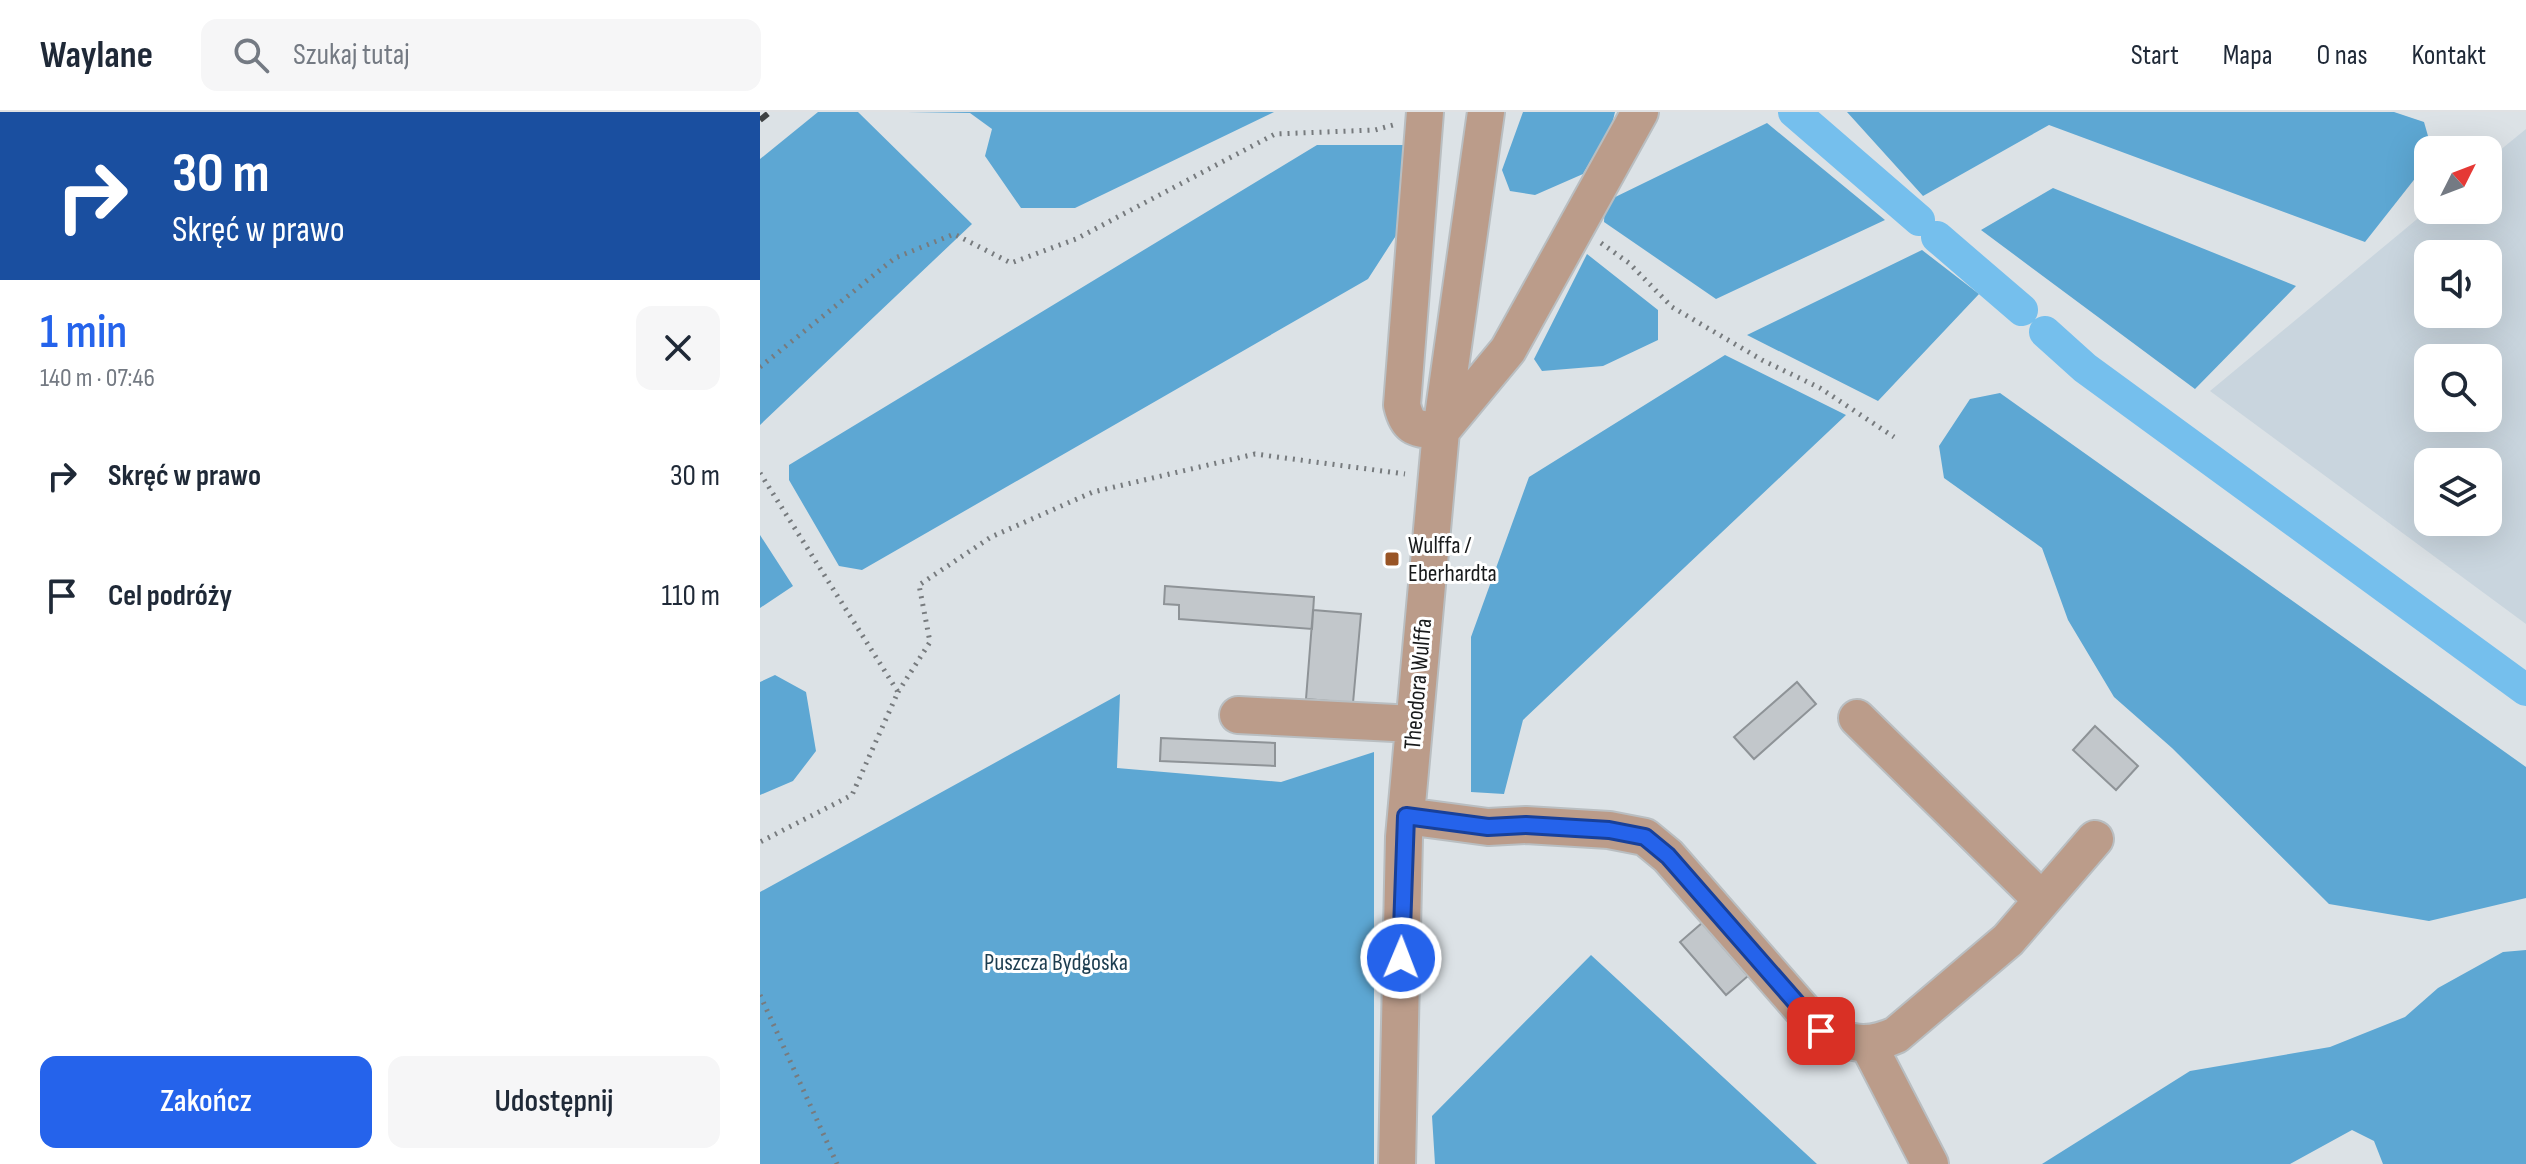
<!DOCTYPE html>
<html lang="pl">
<meta charset="utf-8">
<style>
:root{--surface:#fff;--page:#f6f6f7;--text:#1f2937;--muted:#747a83;--line:#e0e1e3;--accent:#2563eb}
body{margin:0;font-family:"Sofia Sans Condensed",sans-serif;background:var(--page);color:var(--text);height:100vh;display:flex;flex-direction:column;font-size:30px;white-space:nowrap}
*{box-sizing:border-box;margin:0}
p{font-size:26px;color:var(--muted)}
.icon{flex:none;width:44px;height:44px;fill:none;stroke:currentColor;stroke-width:2;stroke-linecap:round;stroke-linejoin:round}
.map{position:relative;flex:1;overflow:hidden}
.side{display:flex;flex-direction:column;background:var(--surface);width:760px}
.side>*{flex:none}
.banner{background:#1a4fa0;color:#fff;overflow:hidden}
.needle{width:52px;rotate:48deg}
.buttons{position:absolute;left:1654px;top:24px;display:grid;gap:16px}
.buttons a{display:grid;place-items:center;width:88px;height:88px;border-radius:16px;background:var(--surface);box-shadow:0 8px 32px #0002;font-size:40px}
.pin{position:absolute;display:grid;place-items:center;width:68px;height:68px;color:#fff;margin:-34px;border-radius:16px;box-shadow:0 4px 12px #0006}
.me{position:absolute;width:88px;margin:-44px;rotate:1deg;stroke-linejoin:round;filter:drop-shadow(0 0 6px #0008)}
.turn{display:flex;align-items:center;gap:28px;height:168px;padding:0 40px;font-size:36px}
.turn .icon{width:104px;height:104px;stroke-width:2.5}
.turn b{display:block;font-size:56px;line-height:68px}
.round{display:grid;place-items:center;flex:none;width:84px;height:84px;border-radius:16px;background:var(--page)}
.headline{display:flex;align-items:center;justify-content:space-between;height:136px;padding:0 40px}
h1{font-size:48px;font-weight:600;line-height:60px;color:var(--accent)}
.button{display:flex;gap:16px;margin-top:auto;padding:16px 40px}
.button a{flex:1;height:92px;border-radius:16px;background:var(--accent);color:#fff;font-size:32px;font-weight:600;line-height:92px;text-align:center}
.button a+a{background:var(--page);color:var(--text)}
ul{padding:0;list-style:none}
li{display:flex;align-items:center;gap:24px;height:120px;padding:0 40px}
li div{flex:1}
li b{display:block;font-size:30px}
li em{font-style:normal}
header{display:flex;align-items:center;gap:48px;box-sizing:border-box;height:112px;padding:0 40px;background:var(--surface);border-bottom:2px solid var(--line)}
header strong{font-size:38px}
nav{display:flex;gap:44px;margin-inline-start:auto;font-size:28px}
.search{width:560px;height:72px;background:var(--page);display:flex;align-items:center;gap:20px;box-sizing:border-box;padding:0 28px;border-radius:16px;color:var(--muted);font-size:30px}
main{display:flex;flex:1;min-height:0}
.map>svg:first-child{display:block}
.built{fill:#c9d5de;fill-rule:evenodd}
.forest{fill:#5da7d3}
.lines{fill:none;stroke-linecap:round;stroke-linejoin:round}
.canal{stroke:#75bfed;stroke-width:32}
.building{fill:#c2c7cb;stroke:#8e9397;stroke-width:2}
.minor-casing{stroke:#b9bec1;stroke-width:40}
.path{stroke:#777b7e;stroke-width:5;stroke-dasharray:2 6;stroke-linecap:butt}
.minor{stroke:#bb9c8a;stroke-width:36}
.rail{stroke:#3e4143;stroke-width:6;stroke-dasharray:10 10;stroke-linecap:butt}
.route-casing{stroke:#184099;stroke-width:20}
.route{stroke:#2563eb;stroke-width:14}
.poi-dot{fill:#985425;stroke:#fff;stroke-width:3}
.labels{text-anchor:middle;dominant-baseline:central;stroke-width:6;stroke-linejoin:round;paint-order:stroke}
.poi-label{font-size:24px;fill:#181a1b;stroke:#fff;text-anchor:start}
.street-label{font-size:24px;fill:#181a1b;stroke:#fff}
.park-label{font-size:24px;fill:#1c3d50;stroke:#fff}
</style>
<header>
<strong>Waylane</strong>
<div class="search"><svg class="icon" aria-label="search" viewBox="0 0 24 24"><circle cx="10" cy="10" r="6"/><path d="M15 15l6 6"/></svg>Szukaj tutaj</div>
<nav><a>Start</a><a>Mapa</a><a>O nas</a><a>Kontakt</a></nav>
</header>
<main>
<section class="side">
<div class="banner">
<div class="turn"><svg class="icon" aria-label="right" viewBox="0 0 24 24"><path d="M7 20v-9h11M14 6l5 5-5 5"/></svg><div><b>30 m</b>Skręć w prawo</div></div>
</div>
<div class="headline"><div><h1>1 min</h1><p>140 m · 07:46</p></div><a class="round"><svg class="icon" aria-label="close" viewBox="0 0 24 24"><path d="M6 6l12 12M18 6L6 18"/></svg></a></div>
<ul>
<li><svg class="icon" aria-label="right" viewBox="0 0 24 24"><path d="M7 20v-9h11M14 6l5 5-5 5"/></svg><div><b>Skręć w prawo</b></div><em>30 m</em></li>
<li><svg class="icon" aria-label="arrive" viewBox="0 0 24 24"><path d="M6 21V4h12l-3 4 3 4H6"/></svg><div><b>Cel podróży</b></div><em>110 m</em></li>
</ul>
<div class="button"><a>Zakończ</a><a>Udostępnij</a></div>
</section>
<div class="map">
<svg width="1766" height="1052" viewBox="0 0 1766 1052">
<rect width="100%" height="100%" fill="#dce2e6"/>
<!-- built -->
<path class="built" d="M1766,17V512L1450,279L1668,98H1728V48ZM1668,142H1728V202H1668ZM1668,246H1728V306H1668ZM1668,350H1728V410H1668Z"/>
<!-- forest -->
<path class="forest" d="M58,0H98L212,112L0,313V47Z
M148,0H514L315,96H261L225,44L232,17L210,1Z
M763,0H855L852,12L823,62L775,83L750,79L742,58Z
M1087,0H1634L1664,10L1672,38H1668V50L1605,130L1289,13L1163,84Z
M1007,11L1125,108L956,187L844,110L845,90Z
M557,33H649L637,122L608,167L102,458L79,454L29,368V353Z
M1293,76L1536,174L1435,277L1221,118Z
M1162,138L1219,182L1118,289L987,223Z
M827,142L898,198V228L843,254L782,259L774,247Z
M965,243L1086,303L763,608L744,682L711,680V525L769,365Z
M1240,281L1766,655V786L1669,809L1569,792L1412,636L1354,585L1308,508L1282,436L1184,366L1179,334L1210,287Z
M0,423L33,474L0,496Z
M15,563L46,580L56,639L33,669L0,683V570Z
M360,582L357,656L521,670L614,640V1052H0V780Z
M1766,838V1052H1623L1614,1029L1592,1018L1530,1052H1282L1430,959L1570,935L1645,905L1678,876L1743,840Z
M831,843L1057,1052H675L672,1004Z"/>
<g class="lines">
<!-- canal -->
<path class="canal" d="M1034,0L1159,108
M1177,125L1262,198
M1285,220L1325,256L1766,578"/>
</g>
<!-- building -->
<path class="building" d="M405,474L554,485L552,517L419,507V493L404,492Z
M553,498L601,502L593,591L546,587Z
M1037,570L1056,592L994,647L974,625Z
M1335,614L1378,654L1356,678L1313,638Z
M401,626L515,631V654L400,649Z
M942,811L988,864L966,883L920,830Z"/>
<g class="lines">
<!-- minor casing -->
<g class="minor-casing">
<path id="minor" d="M665,0L642,293C648,319 657,316 681,319L748,238L880,0
M478,603L654,612
M1097,606L1282,788
M646,704L728,715L766,713L849,718L885,725L908,744L1061,919C1089,932 1108,936 1136,923L1248,828L1335,727
M1108,932L1170,1052
M637,1052L644,725L681,319L726,0"/>
</g>
<!-- path -->
<path class="path" d="M841,131L869,151L912,195L1002,248L1060,276L1134,325
M0,255L135,146L194,122L251,151L316,127L515,22L615,18L633,13
M0,361L138,580L92,683L0,730
M138,580L170,530L159,473L231,425L333,380L495,342L645,362
M0,883L77,1052"/>
<!-- minor -->
<use href="#minor" class="minor"/>
<!-- rail -->
<path class="rail" d="M0,8L10,0"/>
</g>
<g class="lines">
<!-- route casing -->
<g class="route-casing">
<path id="route" d="M641,846L646,704L728,715L766,713L849,718L885,725L908,744L1061,919"/>
</g>
<!-- route -->
<use href="#route" class="route"/>
</g>
<!-- markers -->
<rect class="poi-dot" x="624" y="439" width="16" height="16" rx="4"/>
<g class="labels">
<!-- poi labels -->
<g class="poi-label">
<text x="648" y="433">Wulffa /<tspan x="648" dy="28">Eberhardta</tspan></text>
</g>
<!-- street labels -->
<g class="street-label">
<text transform="translate(658 572) rotate(-85)">Theodora Wulffa</text>
</g>
<!-- park labels -->
<g class="park-label">
<text x="296" y="850">Puszcza Bydgoska</text>
</g>
</g>
</svg>
<div class="buttons">
<a><svg class="needle" viewBox="-14 -14 28 28"><path d="M0-13l5 13h-10z" fill="#e53935"/><path d="M0 13l5-13h-10z" fill="#747a83"/></svg></a>
<a><svg class="icon" aria-label="sound" viewBox="0 0 24 24"><path d="M4 9h4l5-4v14l-5-4H4zM17 9q2 3 0 6"/></svg></a>
<a><svg class="icon" aria-label="search" viewBox="0 0 24 24"><circle cx="10" cy="10" r="6"/><path d="M15 15l6 6"/></svg></a>
<a><svg class="icon" aria-label="layers" viewBox="0 0 24 24"><path d="M12 4l9 5-9 5-9-5zM3 14l9 5 9-5"/></svg></a>
</div>
<div class="pin" style="left:1061px;top:919px;background:#d93025"><svg class="icon" aria-label="arrive" viewBox="0 0 24 24"><path d="M6 21V4h12l-3 4 3 4H6"/></svg></div>
<svg class="me" style="left:641px;top:846px" viewBox="-20 -20 40 40"><circle r="17" fill="#2563eb" stroke="#fff" stroke-width="3"/><path d="M0-11L8 9 0 5-8 9z" fill="#fff"/></svg>
</div>
</main>
